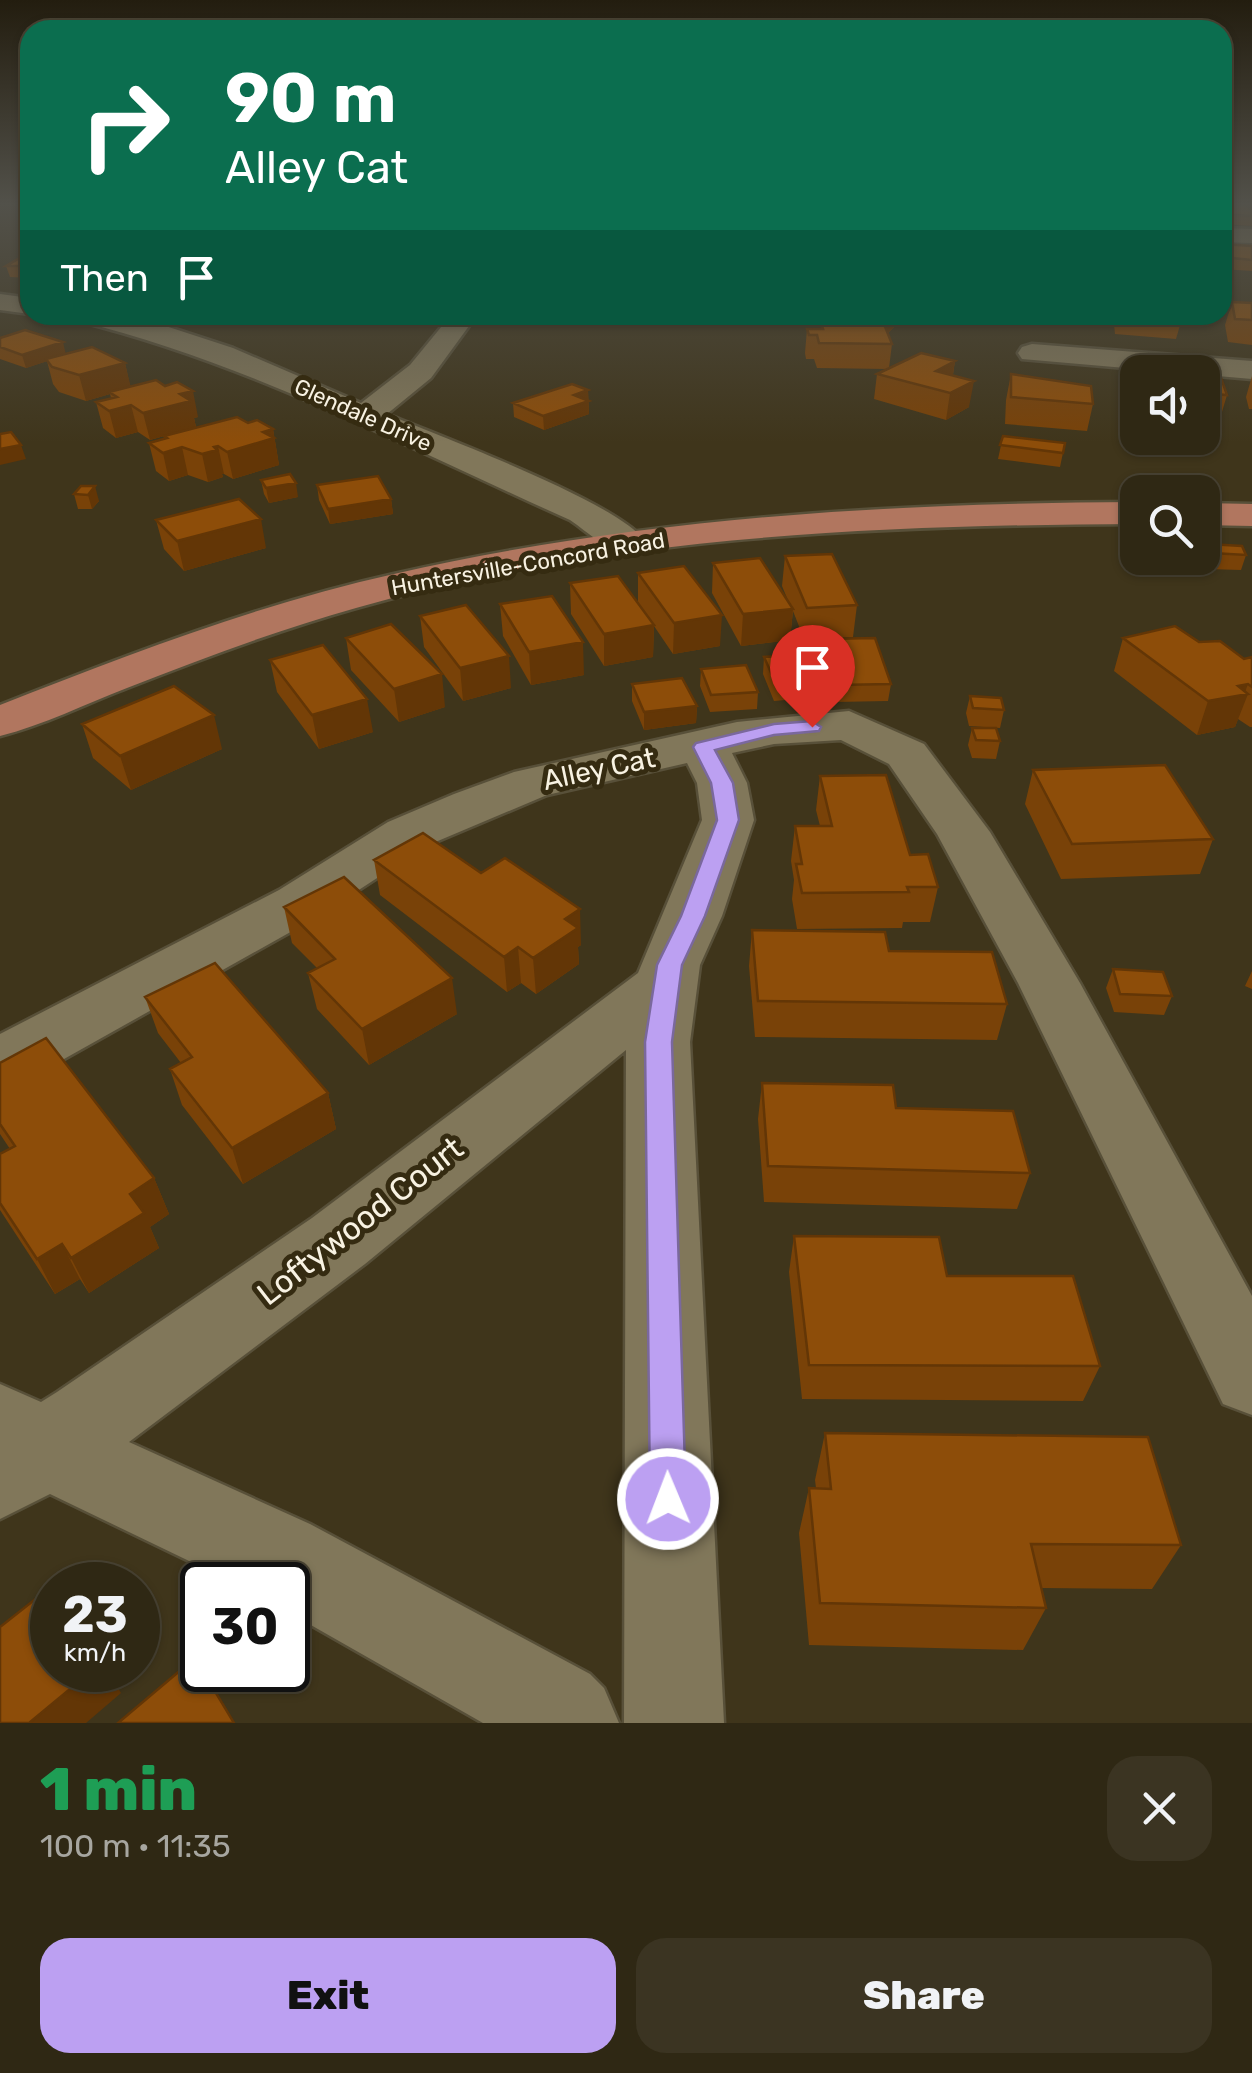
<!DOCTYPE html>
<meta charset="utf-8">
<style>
:root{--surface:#2f2814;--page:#3b3422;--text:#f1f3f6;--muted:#a7a6a0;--line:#4a4434;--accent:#bca0f2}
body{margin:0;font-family:Rubik,sans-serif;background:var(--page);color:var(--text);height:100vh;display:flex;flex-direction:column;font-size:38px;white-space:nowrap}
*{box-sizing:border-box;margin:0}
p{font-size:32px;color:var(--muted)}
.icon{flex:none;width:55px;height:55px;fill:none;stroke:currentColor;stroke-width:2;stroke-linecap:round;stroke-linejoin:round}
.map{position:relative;height:1723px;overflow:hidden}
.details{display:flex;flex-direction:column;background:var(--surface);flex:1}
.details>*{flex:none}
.banner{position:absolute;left:20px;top:20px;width:1212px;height:305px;border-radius:30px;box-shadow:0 2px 8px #0004,0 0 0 2px var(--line);background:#0b6e4f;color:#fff;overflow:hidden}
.buttons{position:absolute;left:1120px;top:355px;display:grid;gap:20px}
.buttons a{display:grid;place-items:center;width:100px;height:100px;border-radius:20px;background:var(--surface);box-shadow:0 2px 8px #0004,0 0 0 2px var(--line);font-size:50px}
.speed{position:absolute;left:30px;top:1562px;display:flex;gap:20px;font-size:50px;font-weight:700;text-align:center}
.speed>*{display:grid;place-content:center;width:130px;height:130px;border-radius:50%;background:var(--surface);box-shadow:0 2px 8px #0004,0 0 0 2px var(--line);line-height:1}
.speed small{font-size:25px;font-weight:400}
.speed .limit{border:5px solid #111;border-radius:15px;background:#fff;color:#111}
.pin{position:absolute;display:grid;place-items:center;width:85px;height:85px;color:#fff;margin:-102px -42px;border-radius:50% 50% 50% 0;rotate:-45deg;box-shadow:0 0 10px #0007}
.pin .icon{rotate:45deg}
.me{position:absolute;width:110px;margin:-55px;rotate:359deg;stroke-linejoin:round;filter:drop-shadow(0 0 8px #0008)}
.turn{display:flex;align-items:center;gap:35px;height:210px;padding:0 40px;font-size:45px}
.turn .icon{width:130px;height:130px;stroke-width:2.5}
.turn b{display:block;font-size:70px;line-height:85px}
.then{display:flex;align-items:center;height:95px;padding:0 40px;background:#0003;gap:20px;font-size:38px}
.round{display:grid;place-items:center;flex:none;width:105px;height:105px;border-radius:30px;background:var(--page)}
.headline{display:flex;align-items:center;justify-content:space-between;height:170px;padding:0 40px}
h1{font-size:60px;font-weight:800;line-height:75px;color:#1e9e55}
.primary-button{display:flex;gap:20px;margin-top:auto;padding:20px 40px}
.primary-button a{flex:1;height:115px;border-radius:30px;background:var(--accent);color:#111;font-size:40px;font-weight:800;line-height:115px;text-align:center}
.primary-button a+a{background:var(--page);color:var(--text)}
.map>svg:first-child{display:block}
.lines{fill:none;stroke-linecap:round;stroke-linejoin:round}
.minor-casing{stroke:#585039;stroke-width:5}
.major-casing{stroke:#585039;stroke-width:5}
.minor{fill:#81775a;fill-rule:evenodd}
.major{fill:#b1765f;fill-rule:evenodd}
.wall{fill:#794208}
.shaded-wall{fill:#633606}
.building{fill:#8d4d09;stroke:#633606;stroke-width:2.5}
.route{fill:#bca0f2;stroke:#7a689d;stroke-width:2.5}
.labels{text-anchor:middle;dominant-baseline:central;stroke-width:10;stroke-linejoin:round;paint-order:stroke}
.far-street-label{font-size:22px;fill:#f8f2e2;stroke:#352b11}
.street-label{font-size:28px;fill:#f8f2e2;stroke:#352b11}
.near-street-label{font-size:32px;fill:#f8f2e2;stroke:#352b11}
</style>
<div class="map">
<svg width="1252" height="1723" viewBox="0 0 1252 1723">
<rect width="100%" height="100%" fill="#3f351b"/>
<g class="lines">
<!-- minor casing -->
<g class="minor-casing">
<path id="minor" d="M1222,228L1252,229V243L1222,242Z
M0,294L30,298V314L0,310Z
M74,315L138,317L233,348L361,403L410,365L451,315H477L431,378L387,414C441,437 618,502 646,542L641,550C612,557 592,535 570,520C409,448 249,363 78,321Z
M1032,344L1252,361V379L1022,359L1018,353L1022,347Z
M849,711L924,744L990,832L1080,983L1252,1296V1415L1223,1404L1018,983L937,834L889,764L841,740L774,744L732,753L747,783L754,820L722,916L700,965L690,1042L724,1723H624L626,1050L365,1264L129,1442L310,1524L590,1674L604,1688L619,1723H483L288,1612V1585H239L50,1494L0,1519V1384L41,1402L57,1392L312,1218L638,973L702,820L697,783L687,763L547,795L426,846L319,916L23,1082L0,1089V1034L279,890L388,822L454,794L514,772L737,722Z"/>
</g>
<!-- major casing -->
<g class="major-casing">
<path id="major" d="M1138,502V524C877,525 609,536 356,608C278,630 203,658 127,688C85,704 44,725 0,736V705C129,654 259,604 394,574C639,518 887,503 1138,502Z
M1202,503L1252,504V526L1202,525Z"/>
</g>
<!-- minor -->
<use href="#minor" class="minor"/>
<!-- major -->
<use href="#major" class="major"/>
</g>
<!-- wall -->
<path class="wall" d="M1222,202H1237V204L1252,211V226L1222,224Z
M1222,244L1252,246V271L1222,269Z
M30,255V278L10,277L6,266Z
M1232,302L1252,303V345L1228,342L1225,325Z
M298,315H348L341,322L299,321Z
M554,315H620V317L589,316L588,319L554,318Z
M830,315H896L895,326L888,333L892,344L889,368L955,361L953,375L969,407L946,420L874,399L877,374L888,369L817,368L814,359H806L805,353L807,329H821V323L829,324Z
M1113,315H1183L1176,339L1115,334Z
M0,338L66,354L125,363L130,386L198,417L194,418L196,427L248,423L273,429L279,465L233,479L224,474H222L223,477L208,482L188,475L169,481L156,471L149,443L165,439L164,436L150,440L138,432L116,438L103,428L96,402L111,398L110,394L86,401L59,392L53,384L47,361L26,368L0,359Z
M1133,362L1138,372V415L1132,414L1127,388Z
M1011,374L1093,404L1087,431L1005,424L1006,400Z
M1252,376V409H1249L1246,397Z
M1202,378L1227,395L1219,422L1202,420Z
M588,390L589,414L544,430L514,417L513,403Z
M1003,436L1065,443L1060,467L998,459Z
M261,480L298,497L269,503L264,494Z
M317,485L391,499L393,514L330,524L319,500Z
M81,486L99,501L92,509H78L74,494Z
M156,520L266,548L184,571L164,549Z
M1208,544L1246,555L1241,570L1207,569L1203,560Z
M785,556L857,605L853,637L804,639L793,611L790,640L741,646L712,593L713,563L789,603L782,586Z
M638,573L720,646L673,654L654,626L653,657L604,666L571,614L570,583L638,603Z
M500,604L584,675L531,685L503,636Z
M420,616L511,688L463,701L424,647Z
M346,638L445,707L399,722L351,670Z
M1123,638L1199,642L1244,659L1252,657V727H1250L1238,719L1235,727L1197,735L1114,671Z
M824,639L891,684L888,701L835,702L822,656Z
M764,657L824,680L822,697L774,701L763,674Z
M270,660L373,732L319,749L277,692Z
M701,669L758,692L757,709L710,712L700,686Z
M632,684L697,706L696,723L644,730L632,701Z
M970,696L1004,710L1000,728L969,726L966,713Z
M82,724L222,749L131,790L93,758Z
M972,728L1000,741L996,759L972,758L968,745Z
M1033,770L1213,839L1200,874L1061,879L1025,804Z
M820,776L910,855L938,887L930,922H903L902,928L797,929L792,899L794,880L791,861L795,826H820L816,810Z
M374,860L581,945L578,947L579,964L536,994L521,983L507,992L380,895Z
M284,907L457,1014L369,1065L317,1009L308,973L317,968L292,943Z
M752,930L889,951L1007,1004L997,1040L755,1037L749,966Z
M1113,969L1172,996L1164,1015L1114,1012L1106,988Z
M1252,971V989L1245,986Z
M145,997L328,1093L336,1129L243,1184L182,1105L170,1069L181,1063L158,1033Z
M0,1063L154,1178L169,1214L150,1227L159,1248L89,1293L80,1279L55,1294L0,1210V1154L10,1149L0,1134Z
M762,1083L896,1108L1030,1173L1017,1209L764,1202L758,1119Z
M794,1236L1100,1366L1083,1401L802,1399L789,1272Z
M825,1433L1181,1545L1152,1589L1041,1588L1046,1608L1023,1650L809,1645L799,1533L809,1488H816L815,1480Z"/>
<!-- shaded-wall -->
<path class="shaded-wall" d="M887,315H896L895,326L884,336Z
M63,342L66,355L26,368L22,355Z
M955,361L951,386L936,371Z
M125,363L131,388L109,392L110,394L86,401L79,375Z
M974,381L969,407L946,420L950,393Z
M588,390L589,414L544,430L543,416L574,395Z
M193,391L198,417L194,418L196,427L150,440L143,413L180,394Z
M131,405L138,432L116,438L109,411Z
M273,429L279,465L233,479L227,452L263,432Z
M21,445L26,459L0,465V449Z
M218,446L224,474H222L223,477L208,482L202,454Z
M182,447L188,475L169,481L163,453Z
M296,483L298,497L269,503L266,488Z
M95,486L99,501L92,509L88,495Z
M391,499L393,514L330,524L328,509Z
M261,519L266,548L184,571L177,541Z
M793,609L790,640L741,646L743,614Z
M722,615L720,646L673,654L674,623Z
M654,625L653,657L604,666V634Z
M583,642L584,675L531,685L529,652Z
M509,656L511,688L463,701L460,668Z
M442,674L445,707L399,722L394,689Z
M1248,684L1244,695L1248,694L1235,727L1197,735L1208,701L1238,686Z
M367,699L373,732L319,749L312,715Z
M697,706L696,723L644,730V712Z
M214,715L222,749L131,790L120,756Z
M580,909L581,945L578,947L579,964L536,994L533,958L565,919Z
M518,947L521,983L507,992L504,957Z
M452,978L457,1014L369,1065L362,1029Z
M328,1093L336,1129L243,1184L232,1148Z
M154,1178L169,1214L150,1227L159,1248L89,1293L71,1258L130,1194Z
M62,1244L80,1279L55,1294L37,1259Z
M93,1670H108L121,1693L86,1723H29Z"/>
<!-- building -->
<path class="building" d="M1222,203L1247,205L1252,211V216L1222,214Z
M1222,244L1252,246V260L1222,257Z
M25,255H30V266H6Z
M1232,302L1252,303V320L1235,319Z
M821,323L884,324L892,344L819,343L817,335H809L807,329H823Z
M25,330L63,342L22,355L0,347V338Z
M92,347L125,363L79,375L52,367L46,359Z
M921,353L955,361L936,371L974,381L950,393L877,374Z
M1133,362L1170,365L1172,372H1138V381Z
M1011,374L1091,386L1093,404L1011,397Z
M1202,378H1221L1227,395L1202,393Z
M156,380L165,386L177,382L193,391L180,394L191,401L143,413L131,405L109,411L96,402L117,397L109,392Z
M572,384L588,390L574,395L589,401L543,416L513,403Z
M237,417L248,423L257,420L273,429L263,432L274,438L227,452L218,446L214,447L217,450L202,454L182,447L163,453L149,443L167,438L164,436Z
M11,432L21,445L0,449V434Z
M1003,436L1065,443L1063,453L1000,445Z
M290,474L296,483L266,488L261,480Z
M378,476L391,499L328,509L317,485Z
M81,486H95L88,495L74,494Z
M239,499L261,519L177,541L156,520Z
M1208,544L1242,546L1246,555L1212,553Z
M832,554L857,605L807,608L785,556Z
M760,558L793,609L743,614L713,563Z
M684,566L722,615L674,623L638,573Z
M618,576L654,625L604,634L570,583Z
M552,596L583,642L529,652L500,604Z
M466,605L509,656L460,668L420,616Z
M391,624L442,674L394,689L346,638Z
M1175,626L1199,642L1220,641L1244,659L1252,657V687L1248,684L1238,686L1248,694L1208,701L1123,638Z
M875,638L891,684L837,685L824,639Z
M323,645L367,699L312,715L270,660Z
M811,654L824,680L776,684L764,657Z
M746,665L758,692L711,695L701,669Z
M682,678L697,706L644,712L632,684Z
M174,686L214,715L120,756L82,724Z
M970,696L1001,698L1004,710L973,708Z
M972,728H996L1000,741L976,740Z
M1165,765L1213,839L1072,844L1033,770Z
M886,775L910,855L928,854L938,887H907L909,892L802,893L796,864H802L795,826H832L820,776Z
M423,833L481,873L505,858L580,909L565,919L578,928L533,958L518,947L504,957L374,860Z
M344,877L452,978L362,1029L308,973L335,959L284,907Z
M752,930L885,932L889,951L992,952L1007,1004L758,1001Z
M215,963L328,1093L232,1148L170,1069L192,1057L145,997Z
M1113,969L1163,972L1172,996L1120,994Z
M46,1038L154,1178L130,1194L144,1213L71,1258L62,1244L37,1259L0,1203V1154L15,1146L0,1124V1063Z
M762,1083L893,1085L896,1108L1013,1111L1030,1173L768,1166Z
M794,1236L939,1237L947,1276H1073L1100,1366L809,1365Z
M825,1433L1148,1437L1181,1545L1031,1544L1046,1608L820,1603L809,1488L831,1489Z
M52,1586V1670H93L29,1723H0V1627Z
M195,1658L234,1723H118Z"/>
<!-- sky -->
<linearGradient id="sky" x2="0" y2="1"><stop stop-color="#231d0f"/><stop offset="0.46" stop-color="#52514a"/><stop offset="1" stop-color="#52514a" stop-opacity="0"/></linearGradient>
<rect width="1252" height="443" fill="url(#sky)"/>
<!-- route -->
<path class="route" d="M812,721L821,727L819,731L774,735L715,750L733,783L739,820L705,916L682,965L672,1042L686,1499L681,1512L668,1517L655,1512L650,1499L645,1042L657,965L681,916L717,820L711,783L693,747L696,743L774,724Z"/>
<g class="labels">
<!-- far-street labels -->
<g class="far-street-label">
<text transform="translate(363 415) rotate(24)">Glendale Drive</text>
<text transform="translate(528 564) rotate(-10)">Huntersville-Concord Road</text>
</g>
<!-- street labels -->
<g class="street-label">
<text transform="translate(599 769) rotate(-12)">Alley Cat</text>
</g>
<!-- near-street labels -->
<g class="near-street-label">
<text transform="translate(360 1221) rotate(-38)">Loftywood Court</text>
</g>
</g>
</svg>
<div class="buttons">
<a><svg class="icon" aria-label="sound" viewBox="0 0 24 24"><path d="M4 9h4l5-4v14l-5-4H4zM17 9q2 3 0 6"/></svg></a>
<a><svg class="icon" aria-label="search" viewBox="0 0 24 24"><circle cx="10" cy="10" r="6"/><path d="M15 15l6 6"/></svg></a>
</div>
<div class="speed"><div>23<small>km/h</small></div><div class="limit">30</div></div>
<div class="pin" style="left:812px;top:727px;background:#d93025"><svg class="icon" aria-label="arrive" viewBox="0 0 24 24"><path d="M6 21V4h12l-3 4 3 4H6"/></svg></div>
<svg class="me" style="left:668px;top:1499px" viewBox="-20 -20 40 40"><circle r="17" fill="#bca0f2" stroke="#fff" stroke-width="3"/><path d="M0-11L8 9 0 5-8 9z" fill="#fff"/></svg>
<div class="banner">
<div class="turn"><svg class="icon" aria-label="right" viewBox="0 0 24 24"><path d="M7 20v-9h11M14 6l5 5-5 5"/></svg><div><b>90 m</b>Alley Cat</div></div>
<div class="then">Then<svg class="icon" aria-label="arrive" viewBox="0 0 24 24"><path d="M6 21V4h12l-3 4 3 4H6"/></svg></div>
</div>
</div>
<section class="details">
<div class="headline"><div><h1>1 min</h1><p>100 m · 11:35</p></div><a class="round"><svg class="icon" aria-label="close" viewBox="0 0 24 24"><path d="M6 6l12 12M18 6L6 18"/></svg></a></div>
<div class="primary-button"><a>Exit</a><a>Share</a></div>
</section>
